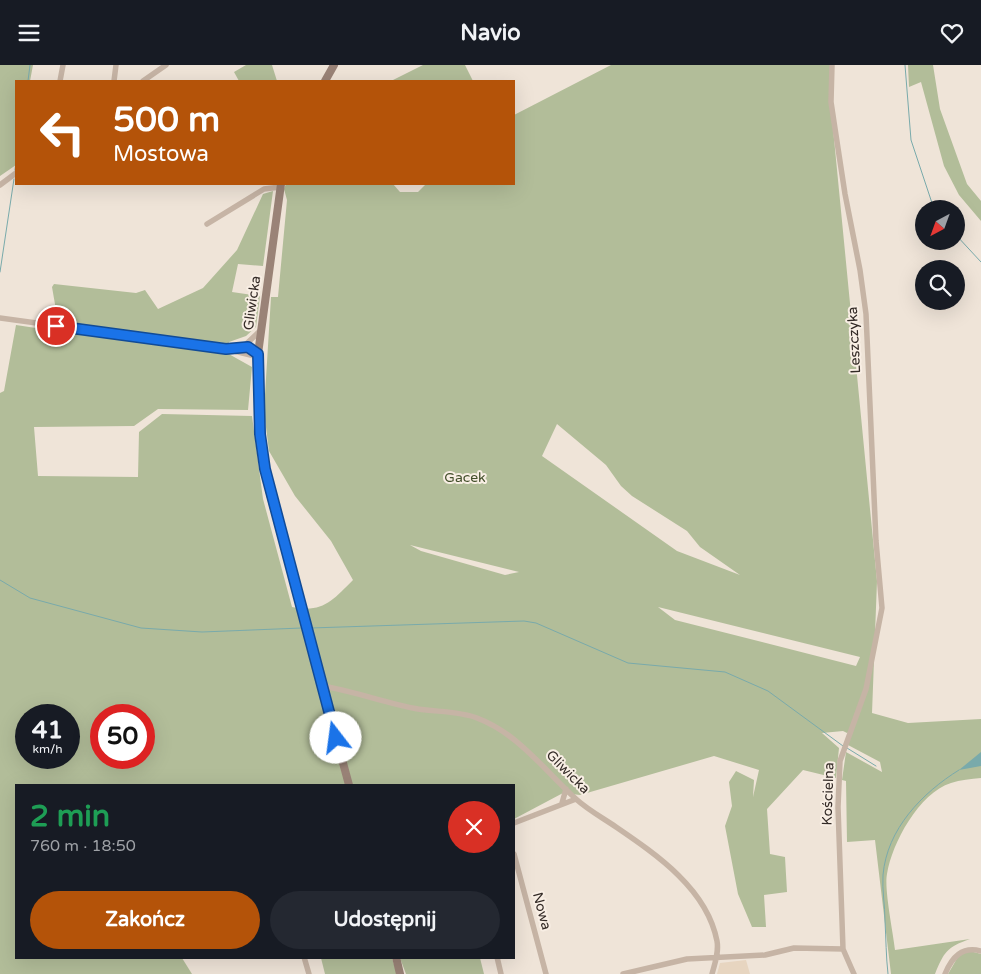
<!DOCTYPE html>
<html lang="pl">
<meta charset="utf-8">
<style>
:root{--surface:#171b24;--page:#242831;--text:#f1f3f6;--muted:#9ea1a6;--accent:#b45309}
body{margin:0;font-family:"Varela Round",sans-serif;background:var(--page);color:var(--text);height:100vh;display:flex;flex-direction:column;font-size:19px;white-space:nowrap}
*{box-sizing:border-box;margin:0}
p{font-size:16px;color:var(--muted)}
.icon{flex:none;width:28px;height:28px;fill:none;stroke:currentColor;stroke-width:2;stroke-linecap:round;stroke-linejoin:round}
.map{position:relative;flex:1;overflow:hidden}
.side{position:absolute;left:15px;top:719px;width:500px;height:175px;display:flex;flex-direction:column;background:var(--surface);border-radius:0px;box-shadow:0 5px 20px #0002}
.side>*{flex:none}
.top-card{position:absolute;left:15px;top:15px;width:500px;height:105px;border-radius:0px;box-shadow:0 5px 20px #0002;background:#b45309;color:#fff;overflow:hidden}
.needle{width:32px;rotate:221deg}
.buttons{position:absolute;left:915px;top:135px;display:grid;gap:10px}
.buttons a{display:grid;place-items:center;width:50px;height:50px;border-radius:50%;background:var(--surface);box-shadow:0 5px 20px #0002;font-size:25px}
.speed{position:absolute;left:15px;top:639px;display:flex;gap:10px;font-size:25px;font-weight:700;text-align:center}
.speed>*{display:grid;place-content:center;width:65px;height:65px;border-radius:50%;background:var(--surface);box-shadow:0 5px 20px #0002;line-height:1}
.speed small{font-size:12px;font-weight:400}
.speed .limit{border:8px solid #d22;background:#fff;color:#111}
.pin{position:absolute;display:grid;place-items:center;width:42px;height:42px;color:#fff;margin:-21px;border:2px solid #fff;border-radius:50%;box-shadow:0 1px 5px #0007}
.me{position:absolute;width:55px;margin:-28px;rotate:345deg;stroke-linejoin:round;filter:drop-shadow(0 0 4px #0008)}
.turn{display:flex;align-items:center;gap:18px;height:105px;padding:0 15px;font-size:22px}
.turn .icon{width:65px;height:65px;stroke-width:2.5}
.turn b{display:block;font-size:35px;line-height:42px}
.round{display:grid;place-items:center;flex:none;width:52px;height:52px;border-radius:26px;background:var(--page)}
.summary{display:flex;align-items:center;justify-content:space-between;height:85px;padding:0 15px}
h1{font-size:30px;font-weight:700;line-height:38px;color:#1e9e55}
.action{display:flex;gap:10px;margin-top:auto;padding:10px 15px}
.action a{flex:1;height:58px;border-radius:30px;background:var(--accent);color:#fff;font-size:20px;font-weight:700;line-height:58px;text-align:center}
.action a+a{background:var(--page);color:var(--text)}
header{display:flex;justify-content:space-between;align-items:center;height:65px;padding:0 15px;background:var(--surface);font-size:22px;font-weight:700}
.map>svg:first-child{display:block}
.green{fill:#b2bd99;fill-rule:evenodd}
.plaza{fill:#e7d5c0}
.water{fill:#79aaab}
.lines{fill:none;stroke-linecap:round;stroke-linejoin:round}
.stream{stroke:#79aaab;stroke-width:1}
.minor{stroke:#c6b4a5;stroke-width:5.5}
.secondary{stroke:#9a8377;stroke-width:8}
.route-casing{stroke:#114b97;stroke-width:12}
.route{stroke:#1a73e8;stroke-width:9}
.labels{text-anchor:middle;dominant-baseline:central;stroke-width:4;stroke-linejoin:round;paint-order:stroke}
.street-label{font-size:14px;fill:#332a26;stroke:#f8eee4}
.park-label{font-size:14px;fill:#434f2b;stroke:#f8eee4}
</style>
<header><svg class="icon" aria-label="menu" viewBox="0 0 24 24"><path d="M4 6h16M4 12h16M4 18h16"/></svg>Navio<svg class="icon" aria-label="heart" viewBox="0 0 24 24"><path d="M12 20l-8-8c-3-5 5-10 8-4 3-6 11-1 8 4z"/></svg></header>
<div class="map">
<svg width="981" height="909" viewBox="0 0 981 909">
<rect width="100%" height="100%" fill="#efe4d8"/>
<!-- green -->
<path class="green" d="M0,0H33L30,16H16V100L0,111Z
M246,0H272L277,16H239L234,7Z
M423,0H465L473,16H391Z
M611,0H830L831,43L877,516L872,648L908,658L981,654V713C971,714 960,715 951,718C919,728 892,778 887,809C884,824 893,867 895,885L970,874C947,882 944,887 935,909H891L875,775L847,777L846,716L842,715L846,687L882,707L880,697L848,680L852,665L847,668L843,666L822,668L839,683L836,713L803,705L767,744L770,789L785,792L787,827L764,830L766,862H752L738,829L725,761L732,741L729,717L736,706L754,715L753,732L759,705L714,691L580,730L563,728L514,754V720H16V892L182,893L192,909H0V328L4,326L16,260L49,265L56,245L52,222L54,219L136,228L145,225L158,244L203,223L237,185L263,129L273,126L263,201L238,199L232,227L260,231L256,262L246,271L229,277L227,288L252,302L248,345L158,344L134,361L34,362L38,411L138,412L139,367L162,349L252,351L263,434L292,542C323,548 332,536 353,515L331,476L295,431L269,386L264,346L271,232H278L287,135L284,124L286,119H393L400,127H418L426,119H514V50ZM557,359L606,400L621,421L632,431L687,466L700,482L740,510L677,486L542,391ZM410,480L519,507L505,510L421,486ZM658,542L860,592L856,601L675,555ZM26,650H69V692H26ZM101,650H144V692H101Z
M908,0H933L940,44L967,119L981,136V156L959,130L944,101L921,17L909,22Z
M970,886L981,889V909H948L959,890Z
M321,893H392L397,909H325Z
M400,893H480L484,909H406Z"/>
<!-- plaza -->
<path class="plaza" d="M746,895L750,909H717L720,898Z"/>
<!-- water -->
<path class="water" d="M981,687V701L959,705Z"/>
<g class="lines">
<!-- stream -->
<path class="stream" d="M905,0L911,75L934,144
M28,16L30,0
M15,105L16,97
M956,170L981,197
M0,207L14,114
M0,515L30,533L141,563L202,567L302,563
M311,563L524,556L536,558L628,598L725,607L768,626L843,681
M847,683L876,701
M888,909C886,892 886,873 885,856C885,841 882,825 883,810C887,764 922,728 959,705"/>
<!-- minor -->
<path class="minor" d="M832,0L831,37L834,57L845,129L860,205L866,249L876,476L882,543L866,624L840,696L838,742L843,884L854,909
M60,16L63,0
M114,16L116,0
M143,16L166,0
M0,120L16,108
M207,159L264,124L280,122
M0,253L226,284L258,292
M228,284L243,282L261,265
M322,621C354,626 385,638 418,644C437,647 459,646 477,653C519,669 544,705 576,734C588,745 603,753 616,762C657,790 707,824 717,876C719,887 715,898 712,909
M562,738L566,724
M514,758L576,734
M514,789L546,909
M304,892L309,909
M497,892L501,909
M623,909L687,894L765,890L794,883L843,884
M945,909C952,892 962,881 981,886"/>
<!-- secondary -->
<path class="secondary" d="M325,16L334,0
M281,119L258,289L259,369L270,429L349,720
M396,892L400,909"/>
</g>
<g class="lines">
<!-- route casing -->
<g class="route-casing">
<path id="route" d="M56,261L226,284L248,282L258,289L260,369L265,404L336,673"/>
</g>
<!-- route -->
<use href="#route" class="route"/>
</g>
<g class="labels">
<!-- street labels -->
<g class="street-label">
<text transform="translate(252 238) rotate(-82)">Gliwicka</text>
<text transform="translate(854 275) rotate(-93)">Leszczyka</text>
<text transform="translate(568 707) rotate(45)">Gliwicka</text>
<text transform="translate(828 729) rotate(-88)">Kościelna</text>
<text transform="translate(542 846) rotate(75)">Nowa</text>
</g>
<!-- park labels -->
<g class="park-label">
<text x="465" y="412">Gacek</text>
</g>
</g>
</svg>
<div class="buttons">
<a><svg class="needle" viewBox="-14 -14 28 28"><path d="M0-13l5 13h-10z" fill="#e53935"/><path d="M0 13l5-13h-10z" fill="#9ea1a6"/></svg></a>
<a><svg class="icon" aria-label="search" viewBox="0 0 24 24"><circle cx="10" cy="10" r="6"/><path d="M15 15l6 6"/></svg></a>
</div>
<div class="speed"><div>41<small>km/h</small></div><div class="limit">50</div></div>
<div class="pin" style="left:56px;top:261px;background:#d93025"><svg class="icon" aria-label="arrive" viewBox="0 0 24 24"><path d="M6 21V4h12l-3 4 3 4H6"/></svg></div>
<svg class="me" style="left:336px;top:673px" viewBox="-20 -20 40 40"><circle r="19" fill="#fff"/><path d="M0-13L10 11 0 6-10 11z" fill="#1a73e8"/></svg>
<div class="top-card">
<div class="turn"><svg class="icon" aria-label="left" viewBox="0 0 24 24"><path d="M17 20v-9H6M10 6l-5 5 5 5"/></svg><div><b>500 m</b>Mostowa</div></div>
</div>
<section class="side">
<div class="summary"><div><h1>2 min</h1><p>760 m · 18:50</p></div><a class="round" style="background:#d93025;color:#fff"><svg class="icon" aria-label="close" viewBox="0 0 24 24"><path d="M6 6l12 12M18 6L6 18"/></svg></a></div>
<div class="action"><a>Zakończ</a><a>Udostępnij</a></div>
</section>
</div>
